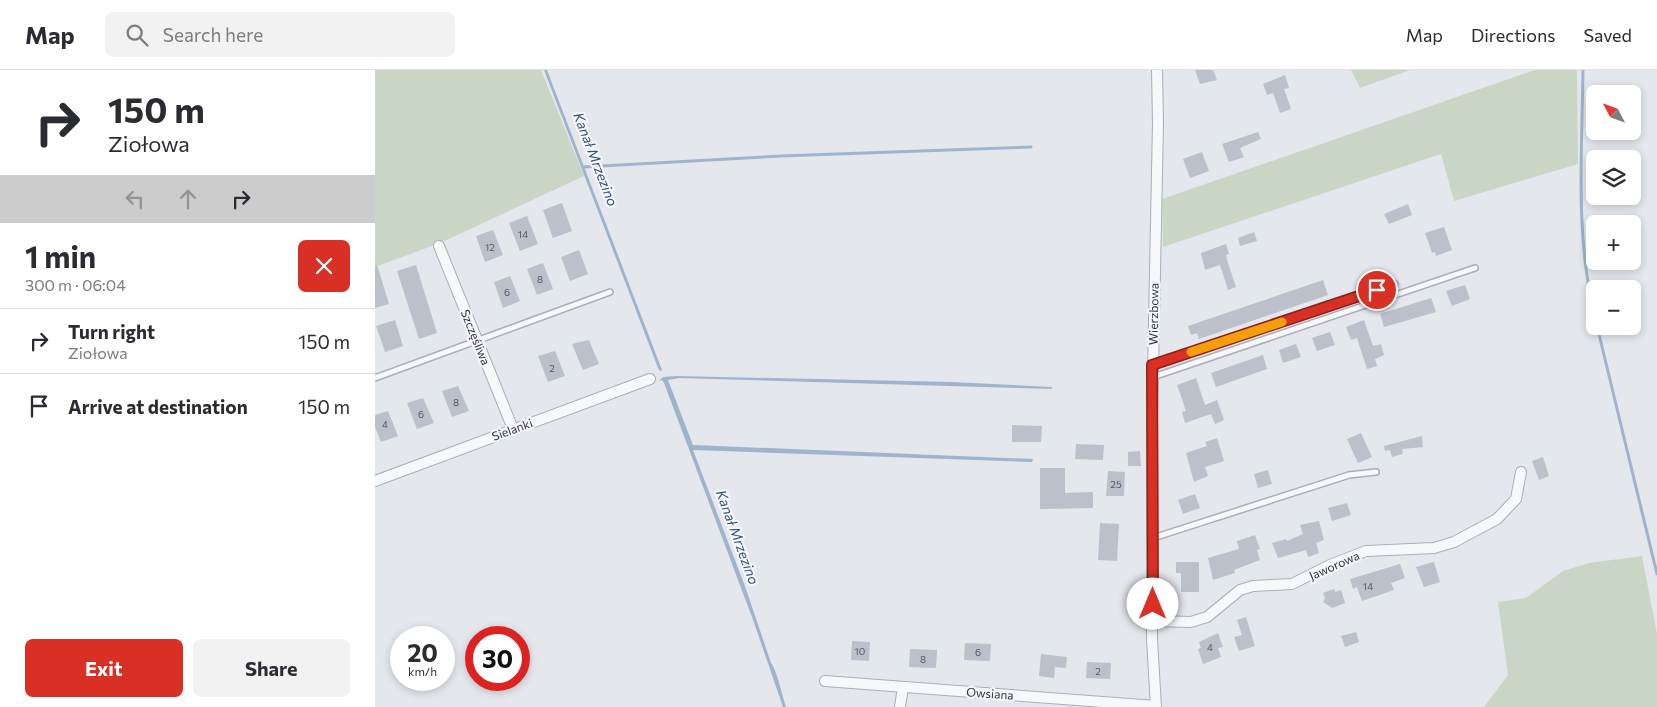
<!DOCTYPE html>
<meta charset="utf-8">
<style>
:root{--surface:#fff;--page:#f2f2f3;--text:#2b2b33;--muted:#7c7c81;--line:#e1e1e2;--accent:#d93025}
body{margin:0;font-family:Commissioner,sans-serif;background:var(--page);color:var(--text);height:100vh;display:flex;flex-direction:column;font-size:19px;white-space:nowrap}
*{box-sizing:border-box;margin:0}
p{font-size:16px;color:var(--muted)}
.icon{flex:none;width:28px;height:28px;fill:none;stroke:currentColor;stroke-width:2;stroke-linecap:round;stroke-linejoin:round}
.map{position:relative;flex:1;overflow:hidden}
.side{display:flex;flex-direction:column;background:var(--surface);width:375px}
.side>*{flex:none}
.hud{background:#fff;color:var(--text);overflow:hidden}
.needle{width:32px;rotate:311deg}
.tools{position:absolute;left:1211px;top:15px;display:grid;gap:10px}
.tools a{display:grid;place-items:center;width:55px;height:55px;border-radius:8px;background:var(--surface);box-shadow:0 2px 8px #0003;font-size:25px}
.speed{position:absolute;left:15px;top:556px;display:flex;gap:10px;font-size:25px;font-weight:700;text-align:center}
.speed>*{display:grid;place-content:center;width:65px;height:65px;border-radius:50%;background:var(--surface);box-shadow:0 2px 8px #0003;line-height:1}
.speed small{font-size:12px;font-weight:400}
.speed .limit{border:8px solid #d22;background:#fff;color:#111}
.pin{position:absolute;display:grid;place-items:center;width:42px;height:42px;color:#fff;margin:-21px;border:2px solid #fff;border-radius:50%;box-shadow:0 1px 5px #0007}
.me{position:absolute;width:55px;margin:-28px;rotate:0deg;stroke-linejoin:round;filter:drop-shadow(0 0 4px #0008)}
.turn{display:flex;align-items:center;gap:18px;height:105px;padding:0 25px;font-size:22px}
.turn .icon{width:65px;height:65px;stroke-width:2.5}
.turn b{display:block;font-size:35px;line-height:42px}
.lanes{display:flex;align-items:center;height:48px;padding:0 25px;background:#0003;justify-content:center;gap:25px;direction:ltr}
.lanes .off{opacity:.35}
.round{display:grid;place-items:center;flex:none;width:52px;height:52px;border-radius:8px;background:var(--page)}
.overview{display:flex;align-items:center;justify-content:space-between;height:85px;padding:0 25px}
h1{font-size:30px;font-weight:700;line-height:38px}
.button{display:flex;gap:10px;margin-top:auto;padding:10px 25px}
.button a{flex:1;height:58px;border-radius:8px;background:var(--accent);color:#fff;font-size:20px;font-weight:700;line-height:58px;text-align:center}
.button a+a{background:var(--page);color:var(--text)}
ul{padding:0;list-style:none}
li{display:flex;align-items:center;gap:15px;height:65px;padding:0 25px;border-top:1px solid var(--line)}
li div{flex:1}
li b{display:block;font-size:19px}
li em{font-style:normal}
header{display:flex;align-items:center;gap:30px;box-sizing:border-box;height:70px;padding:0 25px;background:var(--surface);border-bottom:1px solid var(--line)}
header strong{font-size:24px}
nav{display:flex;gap:28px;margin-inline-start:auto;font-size:18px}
.search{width:350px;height:45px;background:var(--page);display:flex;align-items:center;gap:12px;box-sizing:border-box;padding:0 18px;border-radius:8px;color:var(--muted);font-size:19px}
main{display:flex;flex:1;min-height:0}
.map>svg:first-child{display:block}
.green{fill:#c9d6c5}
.water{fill:#9fb4cc}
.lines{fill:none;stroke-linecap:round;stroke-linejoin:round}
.stream{stroke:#9fb4cc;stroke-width:3}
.building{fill:#bbc0ca}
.lane-casing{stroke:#a9aeb7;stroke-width:8}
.street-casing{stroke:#a9aeb7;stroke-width:12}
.lane{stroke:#f7f8fa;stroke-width:5}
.street{stroke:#f7f8fa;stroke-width:10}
.route-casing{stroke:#8d1f18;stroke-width:12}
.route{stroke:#d93025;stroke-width:9}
.slow{stroke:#f59e0b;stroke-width:9}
.labels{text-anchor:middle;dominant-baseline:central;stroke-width:4.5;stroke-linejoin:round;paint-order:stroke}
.number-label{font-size:10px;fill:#4f5766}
.street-label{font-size:12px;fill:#2b3445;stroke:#f4f6f9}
.water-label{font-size:14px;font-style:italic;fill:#34527a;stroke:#f4f6f9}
</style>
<header>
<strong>Map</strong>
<div class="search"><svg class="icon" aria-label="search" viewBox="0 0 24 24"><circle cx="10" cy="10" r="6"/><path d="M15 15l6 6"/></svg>Search here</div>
<nav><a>Map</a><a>Directions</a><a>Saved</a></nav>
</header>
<main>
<section class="side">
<div class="hud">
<div class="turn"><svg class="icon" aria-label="right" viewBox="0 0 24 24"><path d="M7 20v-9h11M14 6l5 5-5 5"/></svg><div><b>150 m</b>Ziołowa</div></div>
<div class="lanes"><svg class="icon off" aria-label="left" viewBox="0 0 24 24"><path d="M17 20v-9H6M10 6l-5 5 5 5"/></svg><svg class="icon off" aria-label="ahead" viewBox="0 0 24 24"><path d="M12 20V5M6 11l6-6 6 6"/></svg><svg class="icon" aria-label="right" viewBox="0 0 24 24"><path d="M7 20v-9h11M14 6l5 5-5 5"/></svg></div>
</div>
<div class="overview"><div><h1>1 min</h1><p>300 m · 06:04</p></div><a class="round" style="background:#d93025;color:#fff"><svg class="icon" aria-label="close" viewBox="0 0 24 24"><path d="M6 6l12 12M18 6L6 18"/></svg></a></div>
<ul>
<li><svg class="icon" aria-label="right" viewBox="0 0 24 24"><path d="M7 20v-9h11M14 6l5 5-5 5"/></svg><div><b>Turn right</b><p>Ziołowa</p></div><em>150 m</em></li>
<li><svg class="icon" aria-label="arrive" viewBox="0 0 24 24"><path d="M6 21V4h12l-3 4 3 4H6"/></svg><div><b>Arrive at destination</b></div><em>150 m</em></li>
</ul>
<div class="button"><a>Exit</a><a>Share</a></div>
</section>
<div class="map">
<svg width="1282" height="637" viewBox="0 0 1282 637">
<rect width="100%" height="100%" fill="#e4e7ec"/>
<!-- green -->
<path class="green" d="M0,0H166L209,106L65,173L0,197Z
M976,0H1035L985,18Z
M1160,0H1202L1203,94L1079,131L1066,84L788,177L787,129Z
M1267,486L1282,564V637H1109L1133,605L1123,532L1151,528L1188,501L1214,493Z"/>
<!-- water -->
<path class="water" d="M169,0H172L287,300L285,301L283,298Z
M301,306L577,312L677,317V319L304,308L293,310L318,375L658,389L657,392L318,380L371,519L396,593C401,598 408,628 411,637H408L377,547L289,313L287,310L284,311L288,307Z"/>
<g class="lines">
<!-- stream -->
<path class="stream" d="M1208,0C1207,82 1200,167 1220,247
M208,97L406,86L656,77
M1222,256L1282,504"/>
</g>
<!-- building -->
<path class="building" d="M820,0H838L842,10L825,14Z
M910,5L914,18L909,19L916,39L905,43L898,23L892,25L888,14Z
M883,62L886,69L865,78L869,87L854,92L847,74Z
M827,82L834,101L815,108L808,89Z
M187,133L197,161L178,168L168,140Z
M1033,134L1037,145L1014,154L1009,144Z
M152,146L163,174L145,181L134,153Z
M1069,157L1077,180L1061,186L1060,182L1057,183L1050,163Z
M118,160L128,185L110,192L101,166Z
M879,162L882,171L865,176L863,168Z
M851,174L854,184L851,185L852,190L861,217L853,220L845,195L830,200L826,183Z
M204,180L213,204L195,211L186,187Z
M168,193L178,219L162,225L152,199Z
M2,195L14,234L0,238V196Z
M41,195L62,263L44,269L22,201Z
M135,206L145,231L128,238L119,212Z
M948,210L953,225L824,269L822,263L816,265L813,256Z
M1090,215L1095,229L1077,236L1071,221Z
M1056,228L1061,242L1009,257L1005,244Z
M20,250L28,276L10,282L1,256Z
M989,250L998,276L1006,274L1009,285L1000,289L1002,296L992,299L982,268L976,270L971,257Z
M955,262L960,275L942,281L937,268Z
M214,270L224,294L208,300L197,274Z
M921,274L926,287L908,293L904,280Z
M180,281L190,306L173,312L163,286Z
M888,285L892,299L841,317L836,303Z
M821,308L830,335L842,330L849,350L840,354L836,344L810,353L807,342L811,341L802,315Z
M83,316L94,341L77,347L67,321Z
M48,328L59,353L42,359L32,333Z
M13,341L23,366L6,372L0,357V345Z
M637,355L667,356L666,372H637Z
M986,363L997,387L983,393L972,369Z
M1047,366L1048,377L1027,379L1028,384L1017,387L1015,380L1010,381L1009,376Z
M842,368L849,391L830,397L833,406L819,412L811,383L832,376L830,372Z
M701,374L729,375L728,390L700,389Z
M765,381L766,396H753V382Z
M1168,387L1174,406L1164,410L1157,391Z
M665,398H690V423L718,422V438L665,439Z
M893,400L897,414L883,418L879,404Z
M733,401L750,402L749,426H731Z
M820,424L825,438L808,444L803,430Z
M972,433L976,445L957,451L953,438Z
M944,451L949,470L941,473L944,483L933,487L931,480L903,488L897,473L911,469L912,471L928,464L925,455Z
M725,453L744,454L742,491L723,490Z
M880,465L885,479L882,480L885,490L859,500L860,503L838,510L833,488L864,479L862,471Z
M801,492H824V522H806V503H801Z
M1059,492L1065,512L1049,517L1041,497Z
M1025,494L1030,508L1016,513L1019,520L987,531L982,517L978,519L975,509Z
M959,519L960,522L966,520L970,533L957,538L948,532L950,528L948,523Z
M871,547L880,576L864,581L859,567L867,565L862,550Z
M981,562L984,572L970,577L966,566Z
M843,563L848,577L843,578L846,587L828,594L823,579L826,578L824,572Z
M477,571L495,572L494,591L476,590Z
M590,573L616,574L615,591L589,590Z
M535,579L562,580L561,598L534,597Z
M666,584L692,587L691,598L680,597L679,608L664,606Z
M712,592L736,593L735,609L711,608Z"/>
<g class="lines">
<!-- lane casing -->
<g class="lane-casing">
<path id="lane" d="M778,295L1020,214
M778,307L1100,198
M0,308L235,222
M778,468L974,405L1001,402"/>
</g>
<!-- street casing -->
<g class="street-casing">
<path id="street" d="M64,176L138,359
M0,411L275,309
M777,551L816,552L832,547L865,520L878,516L917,514L955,495L991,481L1059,478L1079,472L1122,449L1141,429L1146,402
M450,611L781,636
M525,637L528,617
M781,637L777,569V351L783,53L782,0"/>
</g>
<!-- lane -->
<use href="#lane" class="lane"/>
<!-- street -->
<use href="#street" class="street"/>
</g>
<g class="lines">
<!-- route casing -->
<g class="route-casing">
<path id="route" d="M778,534L777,295L1002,220"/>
</g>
<!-- route -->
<use href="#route" class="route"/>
<!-- slow -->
<path class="slow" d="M816,282L907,252"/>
</g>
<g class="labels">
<!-- number labels -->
<g class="number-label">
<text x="148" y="164">14</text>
<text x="115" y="177">12</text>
<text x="165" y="209">8</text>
<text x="132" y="222">6</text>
<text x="177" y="298">2</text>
<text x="81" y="332">8</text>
<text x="46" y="344">6</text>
<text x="10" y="354">4</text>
<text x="741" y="414">25</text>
<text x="993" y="516">14</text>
<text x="835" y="577">4</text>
<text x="485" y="581">10</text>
<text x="603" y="582">6</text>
<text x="548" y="589">8</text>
<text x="723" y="601">2</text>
</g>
<!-- street labels -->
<g class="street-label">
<text transform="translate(778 244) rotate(-89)">Wierzbowa</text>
<text transform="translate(101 267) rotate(68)">Szczęśliwa</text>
<text transform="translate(137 359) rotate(-20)">Sielanki</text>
<text transform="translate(959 495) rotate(-24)">Jaworowa</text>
<text transform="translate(615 623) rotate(4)">Owsiana</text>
</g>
<!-- water labels -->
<g class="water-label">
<text transform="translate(221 89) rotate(69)">Kanał Mrzezino</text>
<text transform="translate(363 467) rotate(70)">Kanał Mrzezino</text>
</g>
</g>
</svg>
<div class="tools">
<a><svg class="needle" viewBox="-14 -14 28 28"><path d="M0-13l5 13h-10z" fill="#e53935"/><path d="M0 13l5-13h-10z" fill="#7c7c81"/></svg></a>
<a><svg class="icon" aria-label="layers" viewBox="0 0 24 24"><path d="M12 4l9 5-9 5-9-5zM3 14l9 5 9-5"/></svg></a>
<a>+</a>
<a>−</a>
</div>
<div class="speed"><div>20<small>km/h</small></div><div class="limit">30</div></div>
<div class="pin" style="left:1002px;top:220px;background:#d93025"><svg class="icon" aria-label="arrive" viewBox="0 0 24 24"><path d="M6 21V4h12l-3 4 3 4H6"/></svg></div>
<svg class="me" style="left:778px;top:534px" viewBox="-20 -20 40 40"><circle r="19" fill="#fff"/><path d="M0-13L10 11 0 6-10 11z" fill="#d93025"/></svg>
</div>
</main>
